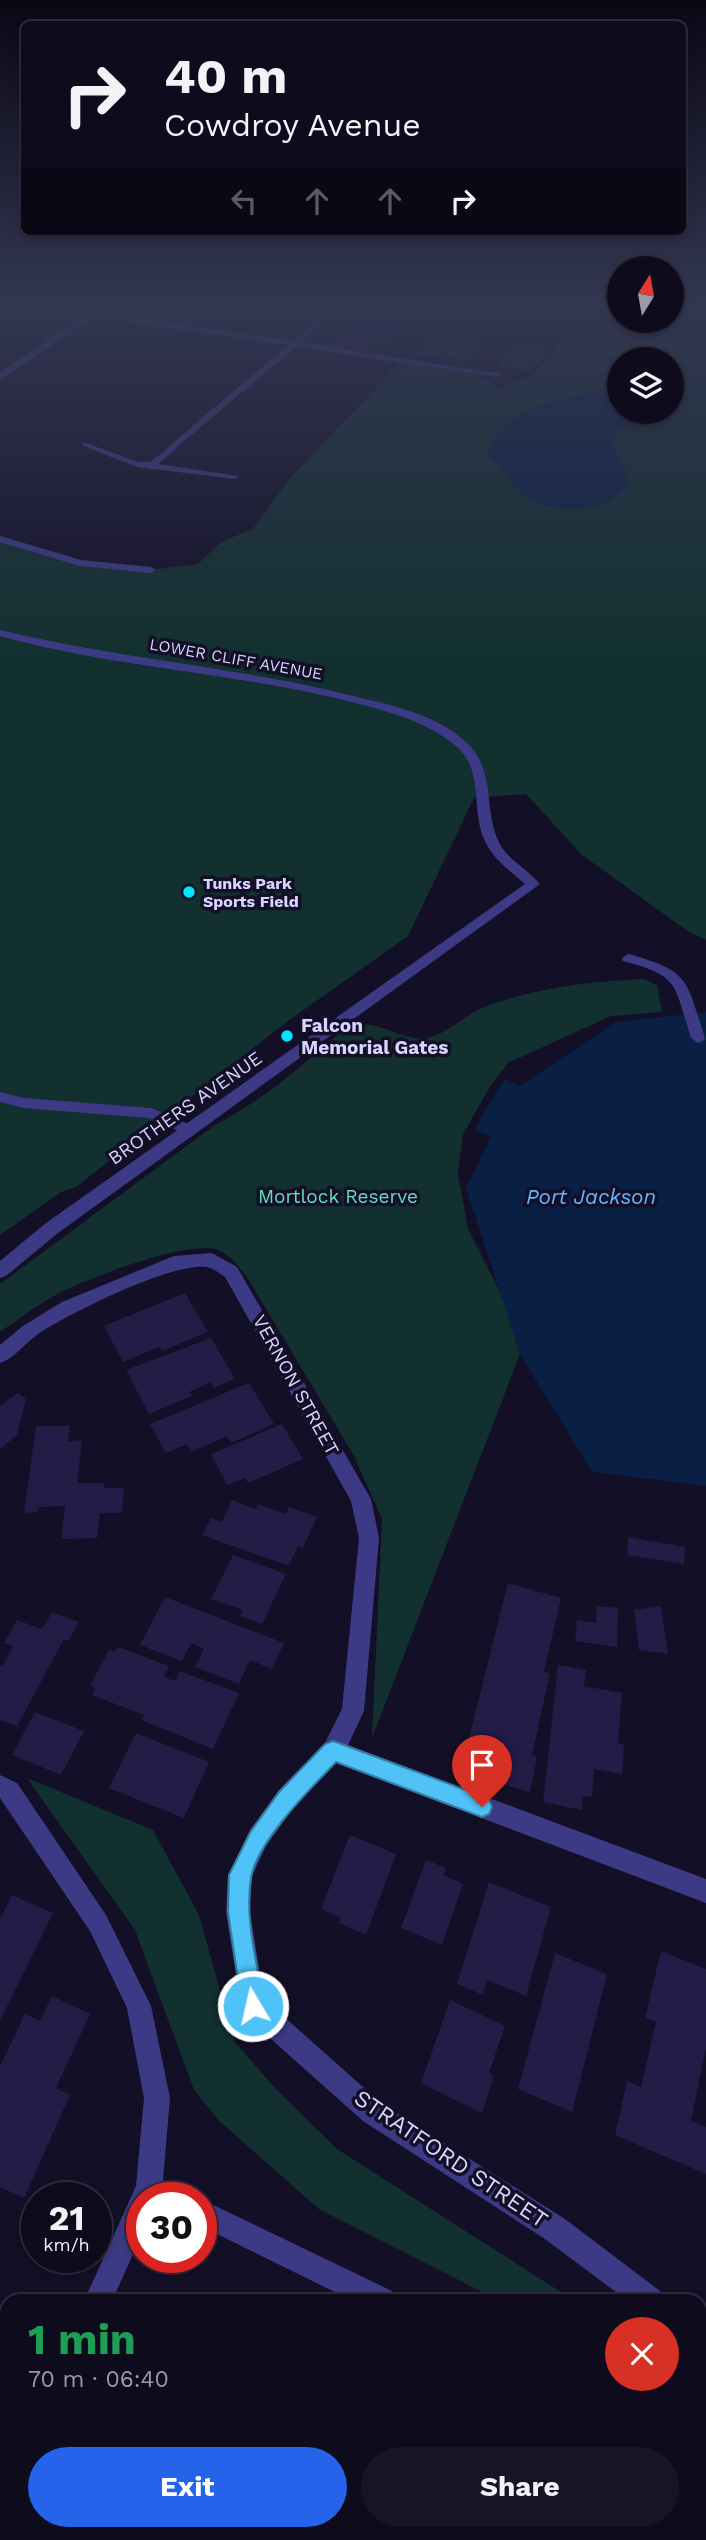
<!DOCTYPE html>
<meta charset="utf-8">
<style>
:root{--surface:#0e0b1c;--page:#171425;--text:#f1f3f6;--muted:#9b9ba3;--line:#2e2b3b;--accent:#2563eb}
body{margin:0;font-family:"Work Sans",sans-serif;background:var(--page);color:var(--text);height:100vh;display:flex;flex-direction:column;font-size:26px;white-space:nowrap}
*{box-sizing:border-box;margin:0}
p{font-size:23px;color:var(--muted)}
.icon{flex:none;width:38px;height:38px;fill:none;stroke:currentColor;stroke-width:2;stroke-linecap:round;stroke-linejoin:round}
.map{position:relative;flex:1;overflow:hidden}
.side{position:absolute;left:0px;top:2294px;width:707px;height:247px;display:flex;flex-direction:column;background:var(--surface);border-radius:21px 21px 0 0;box-shadow:0 4px 10px #0003,0 0 0 2px var(--line)}
.side>*{flex:none}
.hud{position:absolute;left:21px;top:21px;width:665px;height:214px;border-radius:10px;box-shadow:0 4px 10px #0003,0 0 0 2px var(--line);background:#0e0b1c;color:var(--text);overflow:hidden}
.needle{width:46px;rotate:11deg}
.tools{position:absolute;left:607px;top:256px;display:grid;gap:14px}
.tools a{display:grid;place-items:center;width:77px;height:77px;border-radius:50%;background:var(--surface);box-shadow:0 4px 10px #0003,0 0 0 2px var(--line);font-size:35px}
.speed{position:absolute;left:21px;top:2182px;display:flex;gap:14px;font-size:35px;font-weight:700;text-align:center}
.speed>*{display:grid;place-content:center;width:91px;height:91px;border-radius:50%;background:var(--surface);box-shadow:0 4px 10px #0003,0 0 0 2px var(--line);line-height:1}
.speed small{font-size:18px;font-weight:400}
.speed .limit{border:10px solid #d22;background:#fff;color:#111}
.pin{position:absolute;display:grid;place-items:center;width:60px;height:60px;color:#fff;margin:-72px -30px;border-radius:50% 50% 50% 0;rotate:-45deg;box-shadow:0 0 7px #0007}
.pin .icon{rotate:45deg}
.me{position:absolute;width:77px;margin:-38px;rotate:351deg;stroke-linejoin:round;filter:drop-shadow(0 0 5px #0008)}
.turn{display:flex;align-items:center;gap:24px;height:147px;padding:0 28px;font-size:32px}
.turn .icon{width:91px;height:91px;stroke-width:2.5}
.turn b{display:block;font-size:49px;line-height:60px}
.lanes{display:flex;align-items:center;height:66px;padding:0 28px;background:#0003;justify-content:center;gap:35px;direction:ltr}
.lanes .off{opacity:.35}
.round{display:grid;place-items:center;flex:none;width:74px;height:74px;border-radius:37px;background:var(--page)}
.headline{display:flex;align-items:center;justify-content:space-between;height:119px;padding:0 28px}
h1{font-size:42px;font-weight:700;line-height:52px;color:#1e9e55}
.primary-button{display:flex;gap:14px;margin-top:auto;padding:14px 28px}
.primary-button a{flex:1;height:80px;border-radius:42px;background:var(--accent);color:#fff;font-size:28px;font-weight:700;line-height:80px;text-align:center}
.primary-button a+a{background:var(--page);color:var(--text)}
.map>svg:first-child{display:block}
.green{fill:#12302f;fill-rule:evenodd}
.water{fill:#0a1f44}
.building{fill:#241b47}
.lines{fill:none;stroke-linecap:round;stroke-linejoin:round}
.lane{fill:#3d3a85;fill-rule:evenodd}
.street{fill:#3d3a85;fill-rule:evenodd}
.route{fill:#4fc3f7;stroke:#337fa1;stroke-width:2}
.poi-dot{fill:#00e5ff;stroke:#130f26;stroke-width:2.5}
.labels{text-anchor:middle;dominant-baseline:central;stroke-width:7;stroke-linejoin:round;paint-order:stroke}
.far-street-label{font-size:16px;fill:#d9d4ff;stroke:#130f26}
.far-poi-label{font-size:16px;font-weight:bold;fill:#d9d4ff;stroke:#130f26;text-anchor:start}
.poi-label{font-size:19px;font-weight:bold;fill:#d9d4ff;stroke:#130f26;text-anchor:start}
.street-label{font-size:19px;fill:#d9d4ff;stroke:#130f26}
.park-label{font-size:19px;fill:#5fe0c0;stroke:#130f26}
.water-label{font-size:21px;font-style:italic;fill:#62b6ff;stroke:#130f26}
.near-street-label{font-size:23px;fill:#d9d4ff;stroke:#130f26}
</style>
<div class="map">
<svg width="706" height="2540" viewBox="0 0 706 2540">
<rect width="100%" height="100%" fill="#130f26"/>
<!-- green -->
<path class="green" d="M593,307H619L620,320H672V307H706V940L689,932L582,855L526,794L474,798L408,936L288,1021L76,1187L61,1192L0,1235V539L80,563L151,570L198,564L221,542L253,529L291,477L400,363L475,373L501,388L533,374ZM620,359H672V411H620Z
M434,336L456,339L439,357L417,354Z
M461,340L483,343L467,361L444,357Z
M517,342L550,347L530,370L497,365Z
M644,979L657,985L662,1012L611,1016L508,1063L491,1085L463,1134L458,1174L468,1229L503,1298L520,1354L372,1738L382,1519L354,1456L247,1277C238,1266 229,1253 215,1249C183,1242 89,1278 59,1293C39,1304 19,1319 0,1332V1284L215,1125C247,1108 275,1088 302,1065C319,1051 333,1035 353,1027C376,1017 401,1042 426,1038C448,1034 466,1014 487,1006C536,988 592,981 644,979Z
M27,1778L153,1830L199,1915L234,2041L275,2088L337,2149L575,2301H500L319,2209L219,2121L194,2090L135,1930Z
M7,2413V2473L0,2490V2415Z"/>
<!-- water -->
<path class="water" d="M590,393L619,398L620,411H643L642,418C634,423 623,427 617,433C602,449 631,466 628,486C604,514 552,516 523,494C511,486 509,474 500,464C496,460 491,459 487,454C494,417 558,396 590,393Z
M706,1012V1486L592,1472L520,1354L466,1188L491,1136L474,1130L504,1079L521,1085L616,1022Z"/>
<!-- building -->
<path class="building" d="M376,307L407,308L395,317L405,319L392,326L395,327L391,332L400,333L392,341L346,334L354,327L374,330L380,327L381,326L358,322L364,317L368,318Z
M342,338L372,342L364,350L335,346Z
M185,1293L208,1332L162,1351L159,1347L123,1362L104,1326Z
M211,1338L235,1379L214,1388L211,1382L189,1392L192,1396L149,1414L126,1370Z
M249,1383L274,1424L231,1443L227,1436L191,1452L187,1444L166,1453L150,1424Z
M18,1393L26,1399L17,1435L0,1449V1406Z
M282,1424L303,1459L248,1483L245,1478L227,1485L211,1454Z
M36,1426H70L68,1441L82,1440L77,1483H105L104,1488H124L122,1513H100L97,1538L61,1539L65,1506L38,1507L37,1512L24,1513Z
M232,1500L256,1509L258,1504L286,1514L289,1507L317,1517L303,1548L298,1546L289,1566L202,1535L211,1518L222,1522Z
M628,1537L685,1547L684,1564L627,1555Z
M233,1555L286,1574L262,1624L240,1616L243,1610L211,1599Z
M508,1583L561,1598L544,1672L550,1673L532,1755L537,1757L530,1792L499,1783L500,1778L462,1766Z
M165,1597L284,1643L272,1669L250,1660L239,1684L195,1667L204,1649L191,1643L182,1661L140,1645Z
M597,1606L618,1608L617,1647L575,1641L577,1620L596,1623Z
M661,1606L668,1654L639,1650L634,1610Z
M52,1612L79,1622L68,1641L64,1639L17,1726L0,1720V1664L3,1666L13,1646L4,1643L17,1620L42,1629Z
M118,1647L169,1666L164,1677L175,1681L180,1671L239,1693L213,1749L141,1720L144,1715L92,1695L95,1688L90,1685L109,1650L115,1652Z
M558,1665L586,1670L584,1686L622,1693L618,1743L624,1745L622,1774L594,1769L592,1797L583,1796L582,1810L543,1802Z
M35,1712L84,1731L61,1775L12,1755Z
M136,1733L209,1762L184,1818L109,1788Z
M350,1835L396,1854L366,1935L339,1923L341,1918L321,1909Z
M426,1860L446,1868L443,1875L463,1884L442,1945L401,1928Z
M489,1882L551,1907L526,1996L487,1980L483,1995L457,1984Z
M12,1895L53,1913L0,2021V1919Z
M661,1951L706,1969V2047L691,2121L706,2127V2174L615,2135L627,2081L641,2087L656,2022L645,2018Z
M555,1953L607,1974L572,2112L518,2089Z
M52,1996L90,2014L56,2088L70,2095L24,2198L0,2187V2066L25,2014L40,2021Z
M450,2000L505,2026L489,2073L494,2076L482,2113L421,2083Z
M82,2534H132L130,2540H80Z
M179,2534H268L266,2540H177Z
M282,2534H370L368,2540H280Z
M394,2534H468L466,2540H393Z
M491,2534H565L564,2540H490Z"/>
<g class="lines">
<!-- lane -->
<path class="lane" d="M83,442L138,462H150L171,446L175,449L174,451L158,464L239,476L235,479L137,467L83,446Z
M628,954C691,971 686,980 705,1038L703,1041L698,1043L691,1038C674,985 681,976 623,961L622,958Z
M0,1092L24,1098L151,1108L193,1126L195,1130L188,1135L149,1118L24,1108L0,1102Z"/>
<!-- street -->
<path class="street" d="M40,307L91,312L97,309L101,311L100,313L293,341L333,307H342L301,342L502,374L498,377L296,347L171,452L168,451V447L288,345L94,317L0,380V373L85,315Z
M0,536L81,560L151,567L156,570L151,573L80,566L0,542Z
M0,630C114,658 231,666 345,694C386,704 436,713 467,743C495,770 484,805 497,838C504,858 527,868 540,884L58,1233L6,1276L0,1278V1261L46,1223L525,884C510,871 493,859 485,841C470,810 485,772 457,747C425,719 379,709 340,699C227,672 111,667 0,636Z
M212,1253L237,1267L371,1499L379,1538L364,1711L348,1745L706,1879V1903L336,1763L295,1806L266,1846L252,1876L250,1912L264,1999L381,2103L565,2219L660,2291L664,2301H628L545,2239L363,2121L244,2015L241,2006L226,1912L228,1875L250,1830L279,1790L325,1743L342,1709L359,1538L351,1501L225,1277C219,1273 213,1268 206,1267C170,1263 70,1313 38,1334C25,1343 15,1358 0,1363V1345L23,1326L62,1302L174,1256Z
M0,1775L17,1783L106,1915L151,2006L170,2098L163,2180L181,2189L185,2198H142V2234L112,2301H84L136,2186L144,2098L127,2008L90,1931L0,1798Z
M201,2199L392,2291L396,2301H353L201,2226Z
M700,2325L706,2327V2358L700,2356Z
M0,2356L7,2358V2386L0,2384Z
M700,2442L706,2445V2475L700,2472Z"/>
</g>
<!-- sky -->
<linearGradient id="sky" x2="0" y2="1"><stop stop-color="#0a0815"/><stop offset="0.46" stop-color="#333752"/><stop offset="1" stop-color="#333752" stop-opacity="0"/></linearGradient>
<rect width="706" height="663" fill="url(#sky)"/>
<!-- route -->
<path class="route" d="M333,1741L482,1796L489,1799L492,1807L489,1814L482,1817L336,1762C310,1789 257,1841 251,1878C244,1919 258,1966 264,2006L261,2014L253,2018L245,2014L242,2006L228,1912L229,1875L251,1831L280,1791L325,1744Z"/>
<!-- markers -->
<g class="poi-dot">
<circle cx="189" cy="892" r="7"/>
<circle cx="287" cy="1036" r="7"/>
</g>
<g class="labels">
<!-- far-street labels -->
<g class="far-street-label">
<text transform="translate(236 659) rotate(10)">LOWER CLIFF AVENUE</text>
</g>
<!-- far-poi labels -->
<g class="far-poi-label">
<text x="203" y="883">Tunks Park<tspan x="203" dy="18">Sports Field</tspan></text>
</g>
<!-- poi labels -->
<g class="poi-label">
<text x="301" y="1025">Falcon<tspan x="301" dy="22">Memorial Gates</tspan></text>
</g>
<!-- street labels -->
<g class="street-label">
<text transform="translate(185 1108) rotate(-35)">BROTHERS AVENUE</text>
<text transform="translate(296 1385) rotate(61)">VERNON STREET</text>
</g>
<!-- park labels -->
<g class="park-label">
<text x="338" y="1196">Mortlock Reserve</text>
</g>
<!-- water labels -->
<g class="water-label">
<text x="591" y="1196">Port Jackson</text>
</g>
<!-- near-street labels -->
<g class="near-street-label">
<text transform="translate(451 2159) rotate(34)">STRATFORD STREET</text>
</g>
</g>
</svg>
<div class="tools">
<a><svg class="needle" viewBox="-14 -14 28 28"><path d="M0-13l5 13h-10z" fill="#e53935"/><path d="M0 13l5-13h-10z" fill="#9b9ba3"/></svg></a>
<a><svg class="icon" aria-label="layers" viewBox="0 0 24 24"><path d="M12 4l9 5-9 5-9-5zM3 14l9 5 9-5"/></svg></a>
</div>
<div class="speed"><div>21<small>km/h</small></div><div class="limit">30</div></div>
<div class="pin" style="left:482px;top:1807px;background:#d93025"><svg class="icon" aria-label="arrive" viewBox="0 0 24 24"><path d="M6 21V4h12l-3 4 3 4H6"/></svg></div>
<svg class="me" style="left:253px;top:2006px" viewBox="-20 -20 40 40"><circle r="17" fill="#4fc3f7" stroke="#fff" stroke-width="3"/><path d="M0-11L8 9 0 5-8 9z" fill="#fff"/></svg>
<div class="hud">
<div class="turn"><svg class="icon" aria-label="right" viewBox="0 0 24 24"><path d="M7 20v-9h11M14 6l5 5-5 5"/></svg><div><b>40 m</b>Cowdroy Avenue</div></div>
<div class="lanes"><svg class="icon off" aria-label="left" viewBox="0 0 24 24"><path d="M17 20v-9H6M10 6l-5 5 5 5"/></svg><svg class="icon off" aria-label="ahead" viewBox="0 0 24 24"><path d="M12 20V5M6 11l6-6 6 6"/></svg><svg class="icon off" aria-label="ahead" viewBox="0 0 24 24"><path d="M12 20V5M6 11l6-6 6 6"/></svg><svg class="icon" aria-label="right" viewBox="0 0 24 24"><path d="M7 20v-9h11M14 6l5 5-5 5"/></svg></div>
</div>
<section class="side">
<div class="headline"><div><h1>1 min</h1><p>70 m · 06:40</p></div><a class="round" style="background:#d93025;color:#fff"><svg class="icon" aria-label="close" viewBox="0 0 24 24"><path d="M6 6l12 12M18 6L6 18"/></svg></a></div>
<div class="primary-button"><a>Exit</a><a>Share</a></div>
</section>
</div>
